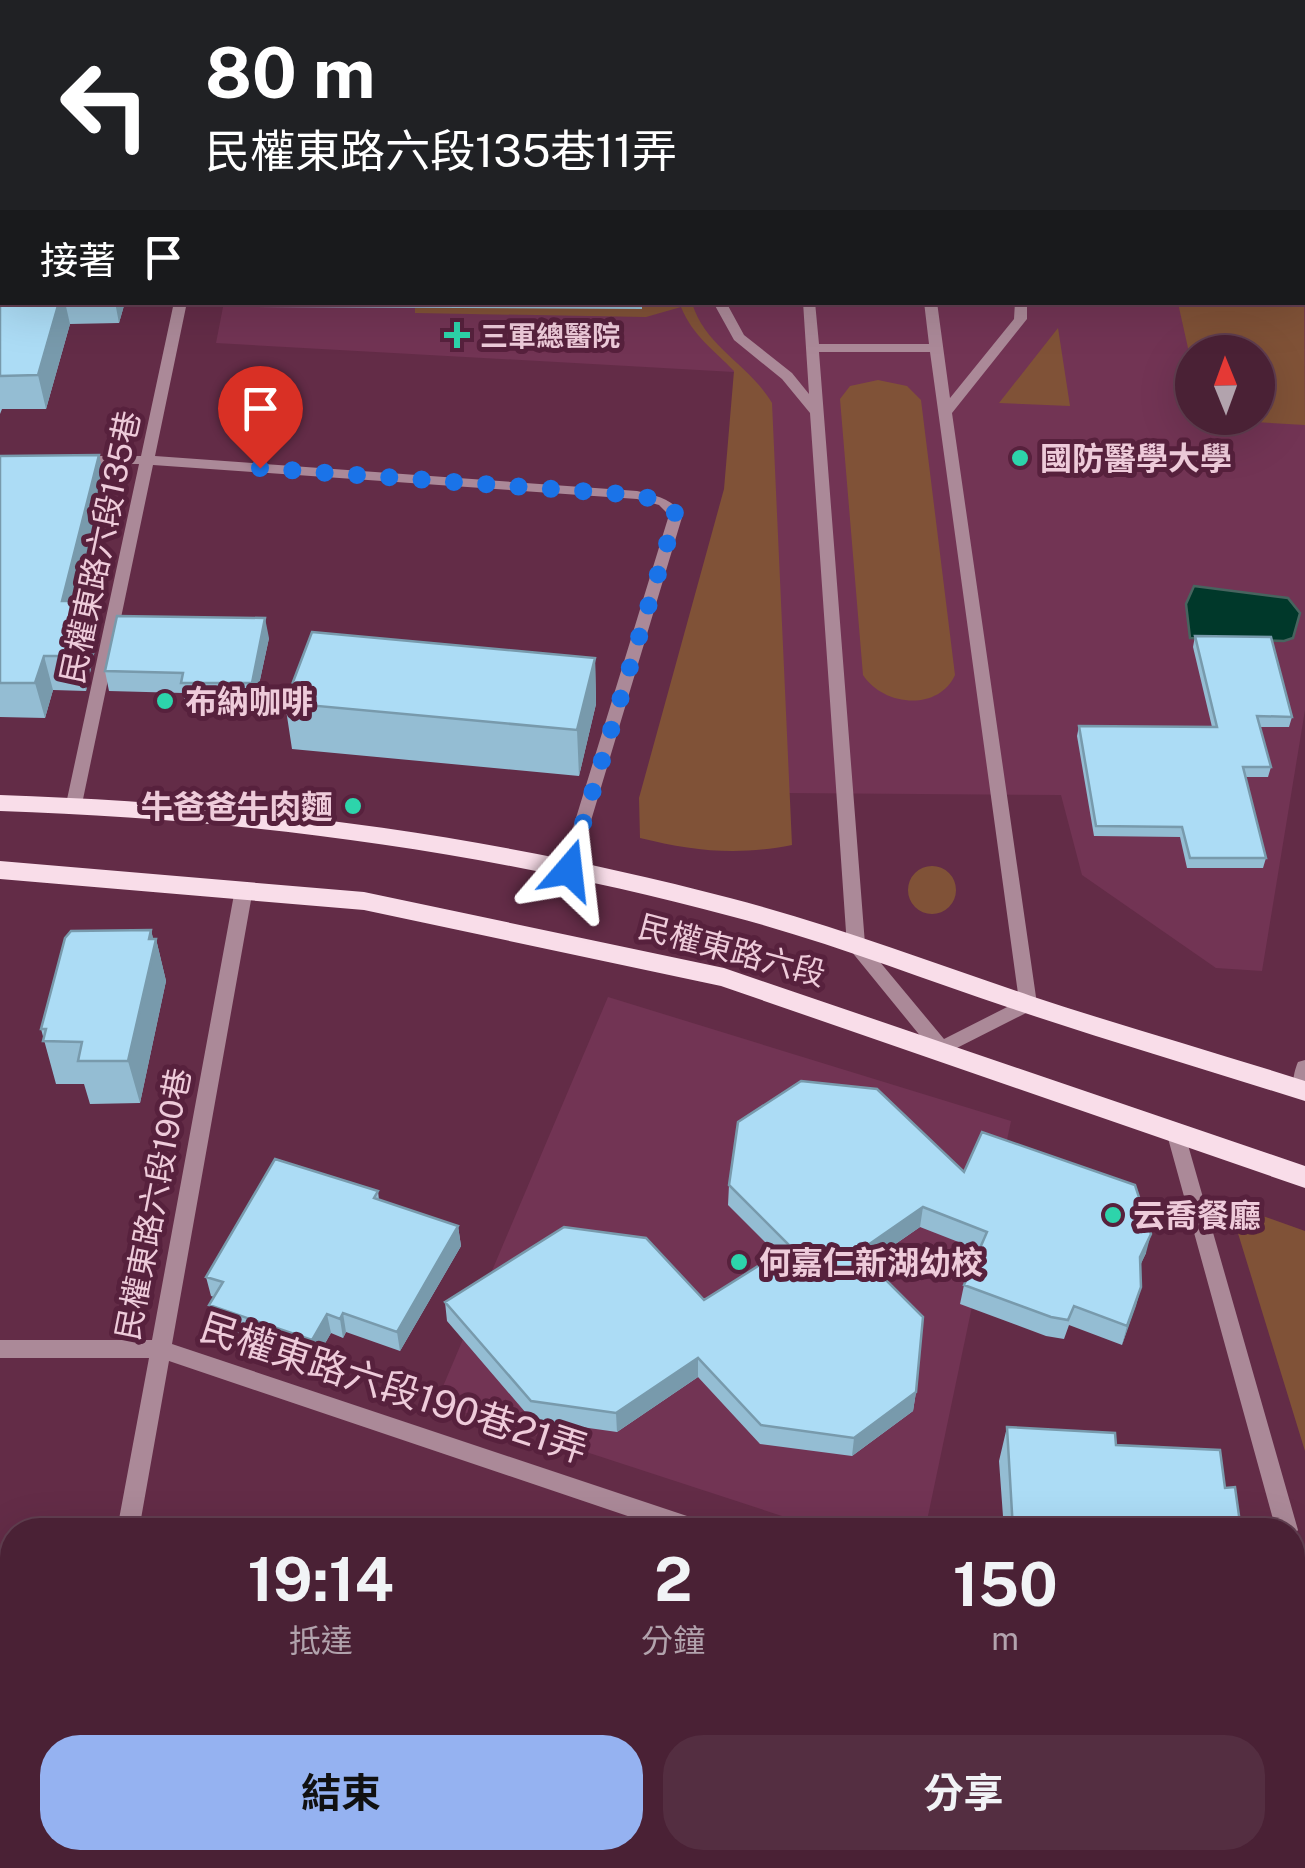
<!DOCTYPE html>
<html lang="zh-TW">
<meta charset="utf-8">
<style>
:root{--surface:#4a2135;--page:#542e41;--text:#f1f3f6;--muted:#b2a3ad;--line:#613e50;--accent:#95b2f1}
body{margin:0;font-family:"Public Sans","Noto Sans TC",sans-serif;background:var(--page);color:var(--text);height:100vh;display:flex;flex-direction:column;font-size:38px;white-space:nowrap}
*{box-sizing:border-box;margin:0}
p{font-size:32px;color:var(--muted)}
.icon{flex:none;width:55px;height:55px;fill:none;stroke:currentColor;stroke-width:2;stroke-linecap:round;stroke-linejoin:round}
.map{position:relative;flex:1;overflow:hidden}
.details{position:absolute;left:0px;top:1518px;width:1305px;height:352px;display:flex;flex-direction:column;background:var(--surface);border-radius:40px 40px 0 0;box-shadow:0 10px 40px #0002,0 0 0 2px var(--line)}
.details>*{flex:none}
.guide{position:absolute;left:0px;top:0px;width:1305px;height:305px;box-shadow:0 10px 40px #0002,0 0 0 2px var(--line);background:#202124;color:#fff;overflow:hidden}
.needle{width:65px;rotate:359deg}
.tools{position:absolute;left:1175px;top:335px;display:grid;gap:20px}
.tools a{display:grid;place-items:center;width:100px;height:100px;border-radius:50%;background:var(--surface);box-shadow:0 10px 40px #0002,0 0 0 2px var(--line);font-size:50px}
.pin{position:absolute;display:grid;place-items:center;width:85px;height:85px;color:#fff;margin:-102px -42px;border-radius:50% 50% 50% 0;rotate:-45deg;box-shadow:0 0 10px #0007}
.pin .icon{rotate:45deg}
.me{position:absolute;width:110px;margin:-55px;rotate:17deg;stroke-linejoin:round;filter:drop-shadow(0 0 8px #0008)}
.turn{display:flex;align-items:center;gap:35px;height:210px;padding:0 40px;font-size:45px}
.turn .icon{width:130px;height:130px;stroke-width:2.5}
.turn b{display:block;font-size:70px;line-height:85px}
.then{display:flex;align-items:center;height:95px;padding:0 40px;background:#0003;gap:20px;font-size:38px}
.eta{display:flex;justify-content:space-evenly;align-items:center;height:170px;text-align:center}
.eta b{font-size:60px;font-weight:700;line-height:70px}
.cta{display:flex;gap:20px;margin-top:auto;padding:20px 40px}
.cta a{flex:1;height:115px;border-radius:40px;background:var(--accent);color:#111;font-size:40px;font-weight:700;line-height:115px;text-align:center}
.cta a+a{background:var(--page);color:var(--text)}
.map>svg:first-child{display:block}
.built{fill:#723454;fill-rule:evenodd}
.green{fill:#805237}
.water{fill:#00382a;stroke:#47645f;stroke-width:2.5}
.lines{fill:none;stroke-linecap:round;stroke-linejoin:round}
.minor{fill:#ab8998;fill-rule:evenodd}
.major{fill:#f9dde9;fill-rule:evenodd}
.wall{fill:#94bdd3}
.shaded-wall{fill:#789aac}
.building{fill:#acdcf5;stroke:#789aac;stroke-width:2.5}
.route{stroke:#1a73e8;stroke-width:18;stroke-dasharray:0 32.4}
.poi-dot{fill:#2dd4ab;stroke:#57213d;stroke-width:4}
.labels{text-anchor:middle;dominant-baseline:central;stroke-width:10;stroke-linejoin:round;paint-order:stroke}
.far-poi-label{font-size:28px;font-weight:bold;fill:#eecbda;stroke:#57213d;text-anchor:start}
.poi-label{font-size:32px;font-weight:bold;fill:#eecbda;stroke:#57213d;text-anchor:start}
.street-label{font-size:32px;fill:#eecbda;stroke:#57213d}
.near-street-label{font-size:38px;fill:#eecbda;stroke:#57213d}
</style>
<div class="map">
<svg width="1305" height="1868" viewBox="0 0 1305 1868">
<rect width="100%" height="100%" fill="#632c47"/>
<!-- built -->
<path class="built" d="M0,0H1305V710L1262,971L1216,968L1082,875L1061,795L784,793L731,498L734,372L216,343L224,302H1302V2H2L0,206ZM1192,352H1258V418H1192Z
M608,997L1011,1121L925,1530H825L436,1403Z"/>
<!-- green -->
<path class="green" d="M1303,124L1305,425L1205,419L1258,418V352H1192V366L1178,303L1302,302Z
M642,303H692C705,347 750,365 772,403L792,845C737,856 693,851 640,838L639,798L724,489L734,371C713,349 693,336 681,307L646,317L415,313V308H642Z
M1058,328L1070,406L999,403Z
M878,380L907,386L921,400L955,675C938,712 883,706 863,675L840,399L850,386Z
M908 890a24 24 0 1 1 48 0a24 24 0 1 1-48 0Z
M1229,1204L1305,1231V1451Z"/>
<!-- water -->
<path class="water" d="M1194,586L1288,598L1300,613L1293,638L1284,641L1190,638L1186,604Z"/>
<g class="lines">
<!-- minor -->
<path class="minor" d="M1302,107H1305V113H1302Z
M174,302H187L155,456L637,491C657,496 670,498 683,514L575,874H563L560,870L669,515L659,505L637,499L153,465L82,804L74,810L68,808L66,804L139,464H80L73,460L80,456H141Z
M713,302H726L744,335L792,373L809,394L803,302H815L819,344H929L924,302H937L950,398L1014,319L1015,302H1027V319L952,413L1037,1004L1034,1009L941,1056L935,1054L847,946L810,413L782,379L734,340ZM819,352H930L1019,1001L944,1039L865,944Z
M244,883L253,889L172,1344L699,1520L707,1523L710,1530H669L169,1361L139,1530H117L149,1358H0V1340H152L235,889Z
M1305,1060V1096L1295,1095C1291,1086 1294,1071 1298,1062Z
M1175,1124L1182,1126L1184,1131L1298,1530L1292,1538V1530H1276L1166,1131L1168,1126Z
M1292,1539L1300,1542L1305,1556V1603L1297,1600L1292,1588Z
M1292,1723L1305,1727V1749L1292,1746Z
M59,1858H83L82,1868H58Z
M772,1858H796V1868H772Z"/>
<!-- major -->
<path class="major" d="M0,795C247,803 491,835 730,898C833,925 931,962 1031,996C1122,1026 1214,1052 1305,1081V1101C1207,1070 1108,1041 1010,1008C917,977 826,941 730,916C491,852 248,819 0,811Z
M0,861L364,892L724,968L1305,1166V1188L721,986L364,910L0,879Z"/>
</g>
<!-- wall -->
<path class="wall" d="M0,0H357L356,2H2V49H0Z
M402,0H452V2H407Z
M570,0H1117L1116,2H570Z
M0,92L2,302H125L119,323L70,324L46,409H2L0,414Z
M242,302H642V309L243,307Z
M0,456L107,489L79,601L98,636L86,691L53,690L45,718L0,717Z
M1195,636L1292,717L1289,727H1260L1271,767L1268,777H1245L1266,858L1263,868H1187L1180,837L1094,836L1077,736L1079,726L1212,727L1193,647Z
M269,638L255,703H185L183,693L109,691L105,671Z
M595,658L596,704L579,776L292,749L285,703Z
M151,930L153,939H156L166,981L140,1103L90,1104L84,1084H56L41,1029Z
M964,1172L1146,1253L1140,1265L1141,1287L1122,1345L1069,1325L1064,1339L1046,1336L960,1304L964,1285L979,1250L920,1227L868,1263L916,1392L913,1411L852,1456L760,1444L698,1377L617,1432L532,1420L447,1321L445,1302L704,1300L777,1254L728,1205L729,1185Z
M378,1191L379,1200L458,1226L461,1246L400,1351L346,1332L343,1338L331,1333L316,1359L214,1324L209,1305L214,1297L211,1296L206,1277Z
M1007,1427L1116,1445L1225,1488L1241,1530H1004L999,1461Z
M1305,1783V1868H1256L1254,1858H1292Z"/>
<!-- shaded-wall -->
<path class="shaded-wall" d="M317,0H339L340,2H311Z
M59,302H65L70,324L46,409L38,375Z
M115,302H125L119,323Z
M99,455L107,489L71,636L62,601Z
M90,601L98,636L86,691L78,656Z
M265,618L269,638L255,703L252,683Z
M44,656L53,690L45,718L35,683Z
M595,658L596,704L579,776L577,730Z
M151,930L155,946L156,939L166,981L140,1103L128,1061Z
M923,1207L920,1227L855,1272L858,1252Z
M458,1226L461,1246L400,1351L397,1332Z
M1151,1234L1146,1253L1135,1277L1140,1257Z
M1141,1287L1136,1306L1122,1345L1127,1326Z
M343,1313L346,1332L343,1338L340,1319Z
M327,1314L331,1333L316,1359L312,1340Z
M698,1358V1377L617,1432L616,1413Z
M916,1392L913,1411L852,1456L854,1438Z
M0,1576L12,1601L0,1658Z
M250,1858H260L259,1868H249Z"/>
<!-- building -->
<path class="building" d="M0,0H317L311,2H111L108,1H68L67,2H2V8H0Z
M623,0H1061V2H628Z
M0,92H2V302H59L38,375L0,376Z
M99,455L62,601H90L78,656H44L35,683H0V456Z
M117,616L265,618L252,683H181L183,673L105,671Z
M312,632L595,658L577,730L285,703Z
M1195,636L1271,637L1292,717L1257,716L1271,767H1243L1266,858H1190L1182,827L1096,826L1079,726L1217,727Z
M151,930L149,939H156L128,1061H78L82,1042L43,1041L46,1029H41L65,938L71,931Z
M801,1081L877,1089L964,1172L982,1132L1135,1185L1151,1234L1140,1257L1141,1287L1127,1326L1074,1306L1068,1320L1051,1317L964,1285L987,1232L923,1207L858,1252L923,1317L916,1392L854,1438L761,1425L698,1358L616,1413L531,1401L445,1302L564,1227L646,1238L704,1300L790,1246L729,1185L738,1122Z
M275,1159L378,1191L374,1198L458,1226L397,1332L343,1313L340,1319L327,1314L312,1340L209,1305L223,1282L206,1277Z
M1007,1427L1115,1433L1116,1445L1220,1450L1225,1488L1235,1487L1241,1530H1013Z
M1292,1783H1305V1865L1269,1867L1267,1858H1292Z
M139,1858H250L249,1868H137Z
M438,1858H494L493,1868H437Z
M819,1858H874V1868H819Z"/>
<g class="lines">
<!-- route -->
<path class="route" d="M260,468L637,495L664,502L676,514L569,870"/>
</g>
<!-- markers -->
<g class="poi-dot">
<path d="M452 320h10v10h10v10h-10v10h-10v-10h-10v-10h10z"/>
<circle cx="1020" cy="458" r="10"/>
<circle cx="165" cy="701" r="10"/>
<circle cx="353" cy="806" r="10"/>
<circle cx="1113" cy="1215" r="10"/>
<circle cx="739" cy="1262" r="10"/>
</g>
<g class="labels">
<!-- far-poi labels -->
<g class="far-poi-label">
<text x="480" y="335">三軍總醫院</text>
</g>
<!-- poi labels -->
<g class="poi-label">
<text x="1040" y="458">國防醫學大學</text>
<text x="185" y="701">布納咖啡</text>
<text x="333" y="806" text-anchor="end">牛爸爸牛肉麵</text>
<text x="1133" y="1215">云喬餐廳</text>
<text x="759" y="1262">何嘉仁新湖幼校</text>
</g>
<!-- street labels -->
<g class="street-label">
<text transform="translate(100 547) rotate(-78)">民權東路六段135巷</text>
<text transform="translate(732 950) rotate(15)">民權東路六段</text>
<text transform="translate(153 1204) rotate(-79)">民權東路六段190巷</text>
</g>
<!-- near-street labels -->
<g class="near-street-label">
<text transform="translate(394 1388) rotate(18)">民權東路六段190巷21弄</text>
</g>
</g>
</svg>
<div class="tools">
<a><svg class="needle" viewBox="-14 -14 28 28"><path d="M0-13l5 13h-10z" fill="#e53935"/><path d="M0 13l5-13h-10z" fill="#b2a3ad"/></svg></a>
</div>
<div class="pin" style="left:260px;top:468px;background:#d93025"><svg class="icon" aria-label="arrive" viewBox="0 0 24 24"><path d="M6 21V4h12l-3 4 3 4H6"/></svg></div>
<svg class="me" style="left:569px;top:870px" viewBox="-20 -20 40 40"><path d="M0-17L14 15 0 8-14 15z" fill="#1a73e8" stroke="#fff" stroke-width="4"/></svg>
<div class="guide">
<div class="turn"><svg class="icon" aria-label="left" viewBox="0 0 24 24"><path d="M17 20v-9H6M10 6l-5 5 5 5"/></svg><div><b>80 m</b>民權東路六段135巷11弄</div></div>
<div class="then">接著<svg class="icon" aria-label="arrive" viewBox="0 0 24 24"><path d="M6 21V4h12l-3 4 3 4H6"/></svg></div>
</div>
<section class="details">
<div class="eta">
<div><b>19:14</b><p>抵達</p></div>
<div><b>2</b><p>分鐘</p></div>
<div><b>150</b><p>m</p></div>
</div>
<div class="cta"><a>結束</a><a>分享</a></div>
</section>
</div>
